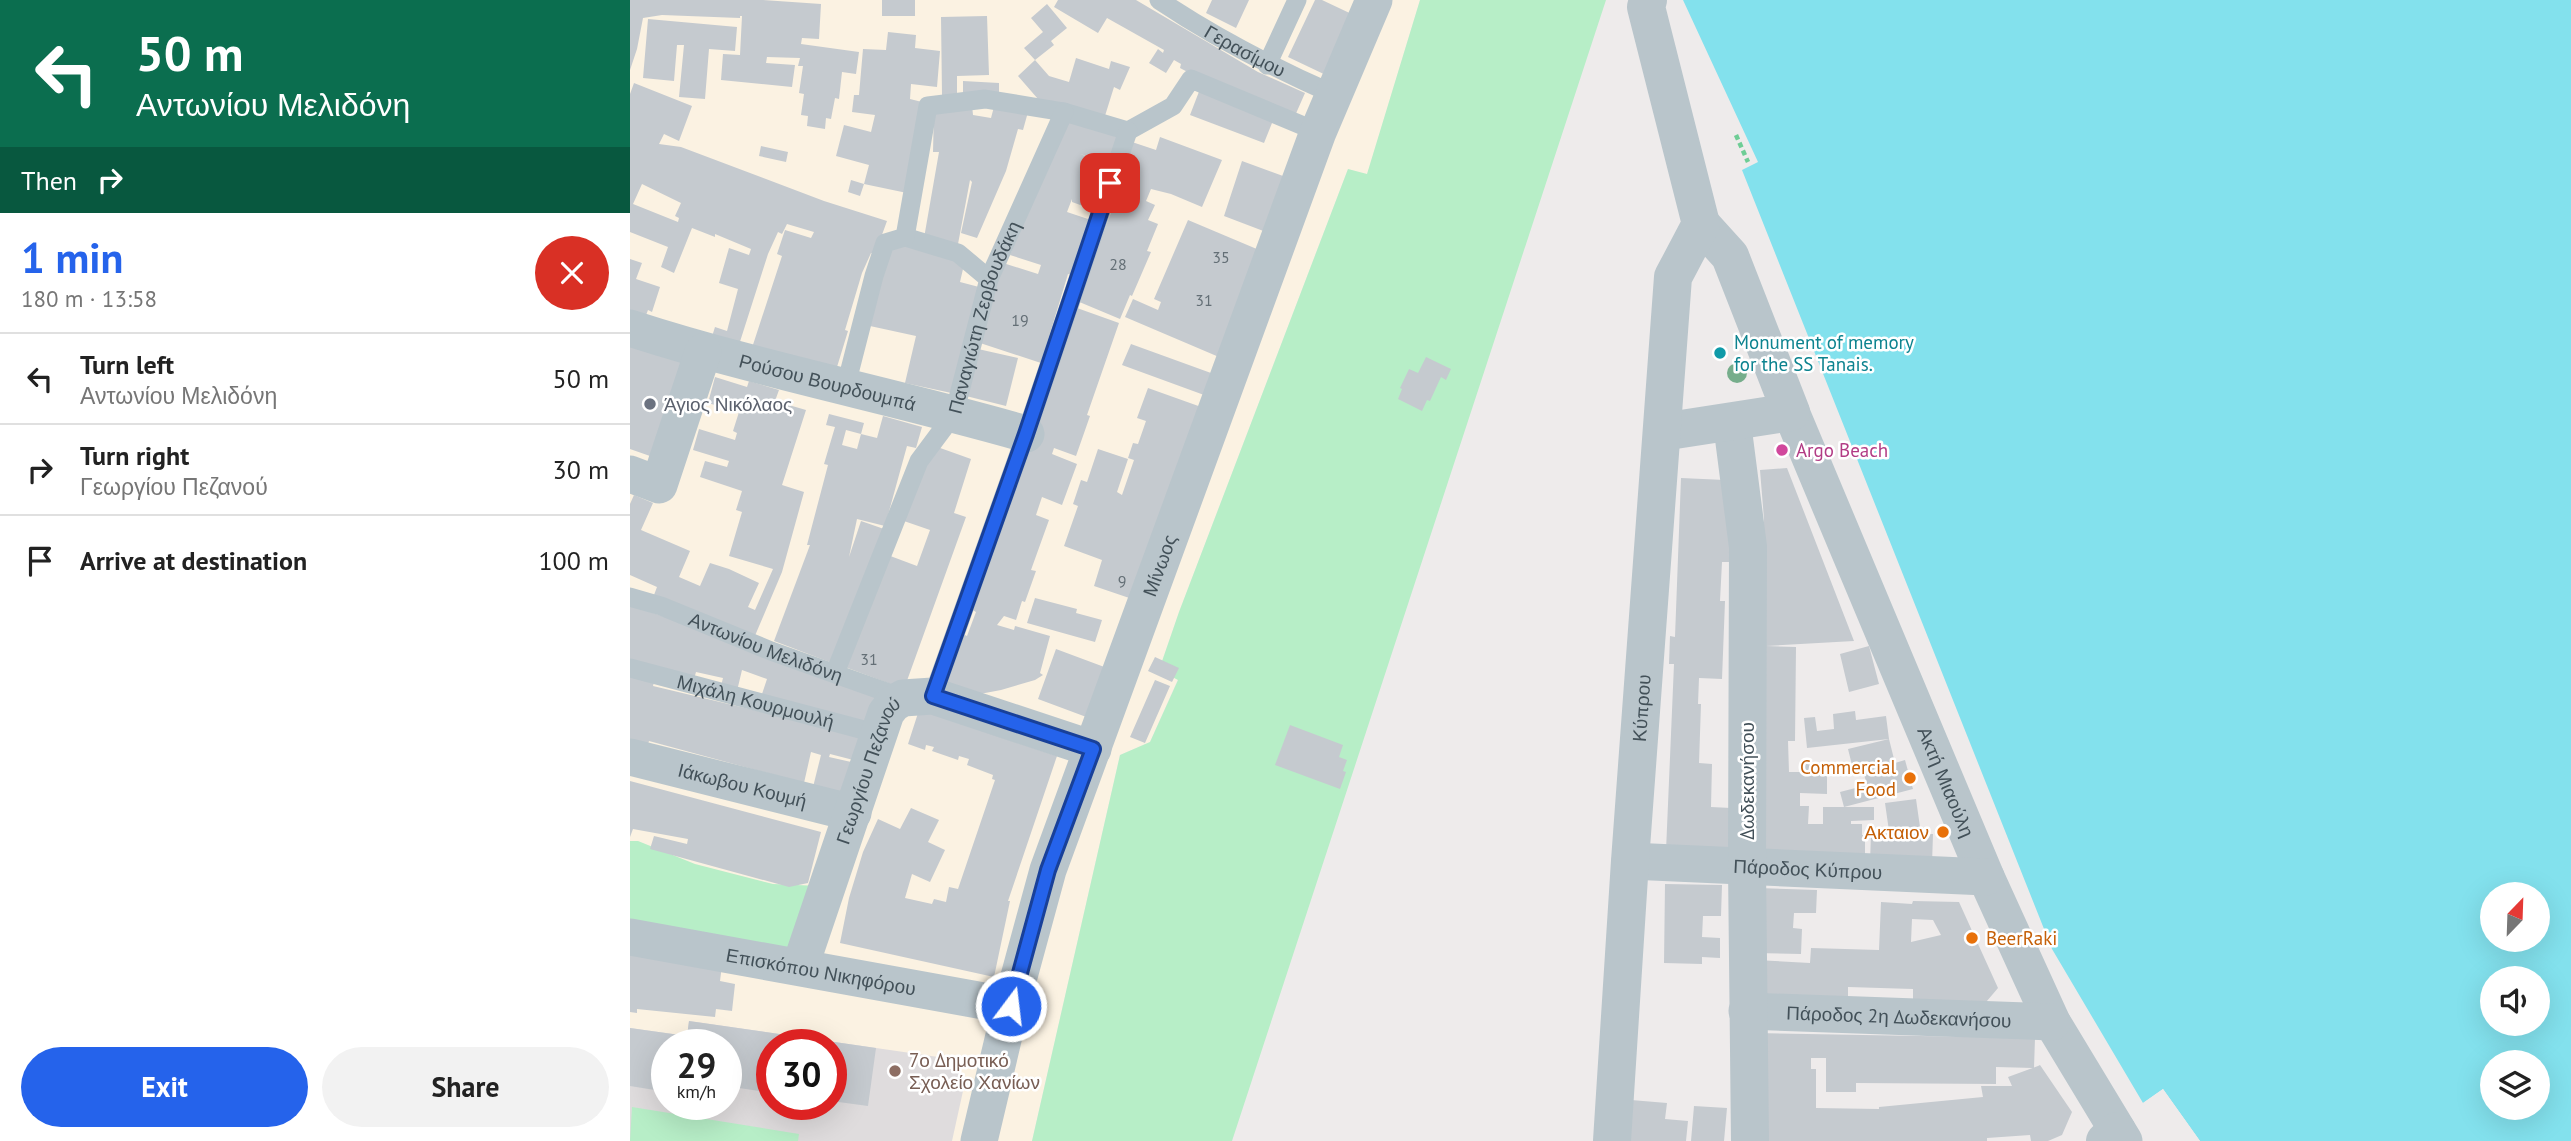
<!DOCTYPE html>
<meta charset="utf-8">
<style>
:root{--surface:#fff;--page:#f2f2f2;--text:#222;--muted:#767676;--line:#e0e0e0;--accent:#2563eb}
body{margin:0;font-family:"PT Sans",sans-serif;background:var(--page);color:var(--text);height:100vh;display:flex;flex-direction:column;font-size:26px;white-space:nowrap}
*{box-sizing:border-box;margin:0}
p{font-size:23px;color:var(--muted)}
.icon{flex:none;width:38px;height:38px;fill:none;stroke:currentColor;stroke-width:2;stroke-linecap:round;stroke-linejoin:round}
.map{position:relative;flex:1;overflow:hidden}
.panel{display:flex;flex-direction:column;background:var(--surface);width:630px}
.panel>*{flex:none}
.guide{background:#0b6e4f;color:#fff;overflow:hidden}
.needle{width:46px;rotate:23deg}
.tools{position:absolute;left:1850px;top:882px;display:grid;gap:14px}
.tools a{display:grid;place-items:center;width:70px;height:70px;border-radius:50%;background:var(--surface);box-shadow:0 7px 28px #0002;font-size:35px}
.speed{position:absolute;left:21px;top:1029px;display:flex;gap:14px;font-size:35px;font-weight:700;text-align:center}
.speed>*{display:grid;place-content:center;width:91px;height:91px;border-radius:50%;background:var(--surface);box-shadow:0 7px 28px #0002;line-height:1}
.speed small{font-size:18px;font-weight:400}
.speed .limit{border:10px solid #d22;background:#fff;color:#111}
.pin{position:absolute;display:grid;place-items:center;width:60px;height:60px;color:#fff;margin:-30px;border-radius:14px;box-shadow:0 4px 10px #0006}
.me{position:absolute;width:77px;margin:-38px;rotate:15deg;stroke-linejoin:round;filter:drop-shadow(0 0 5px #0008)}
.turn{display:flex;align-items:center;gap:24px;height:147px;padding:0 21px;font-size:32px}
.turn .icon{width:91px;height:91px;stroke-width:2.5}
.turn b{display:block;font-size:49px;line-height:60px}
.then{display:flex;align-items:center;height:66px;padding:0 21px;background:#0003;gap:14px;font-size:26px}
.round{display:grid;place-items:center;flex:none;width:74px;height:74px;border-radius:37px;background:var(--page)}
.headline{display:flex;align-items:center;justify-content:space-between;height:119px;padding:0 21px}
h1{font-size:42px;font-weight:700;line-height:52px;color:var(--accent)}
.primary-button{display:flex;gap:14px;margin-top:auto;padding:14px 21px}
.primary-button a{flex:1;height:80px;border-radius:42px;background:var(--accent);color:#fff;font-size:28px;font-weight:700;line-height:80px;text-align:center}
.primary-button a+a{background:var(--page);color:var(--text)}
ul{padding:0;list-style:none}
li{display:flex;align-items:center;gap:21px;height:91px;padding:0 21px;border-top:2px solid var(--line)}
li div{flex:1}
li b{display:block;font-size:26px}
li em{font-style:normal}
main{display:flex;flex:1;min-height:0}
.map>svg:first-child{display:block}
.commercial{fill:#fbf2e2;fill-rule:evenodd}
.education{fill:#dfdcdd;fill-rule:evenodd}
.green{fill:#b7eec7}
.water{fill:#83e1ed;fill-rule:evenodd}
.pier{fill:#eeebeb}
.building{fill:#c5cacf;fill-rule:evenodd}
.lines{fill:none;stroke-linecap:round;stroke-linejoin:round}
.path{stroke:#6ecd95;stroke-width:4.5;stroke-dasharray:5 3.5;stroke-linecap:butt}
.service{stroke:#b9c5cb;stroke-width:19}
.minor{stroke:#b9c5cb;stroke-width:37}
.tertiary{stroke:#b9c5cb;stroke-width:38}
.tree{fill:#76ad8b}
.route-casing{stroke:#184099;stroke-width:18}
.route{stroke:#2563eb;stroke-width:12}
.culture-dot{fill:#0f9aa8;stroke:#fff;stroke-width:2.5}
.worship-dot{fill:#6b7280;stroke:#fff;stroke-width:2.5}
.hotel-dot{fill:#d1479c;stroke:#fff;stroke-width:2.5}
.food-dot{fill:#e8710a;stroke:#fff;stroke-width:2.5}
.education-dot{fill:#8d6e63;stroke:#fff;stroke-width:2.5}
.labels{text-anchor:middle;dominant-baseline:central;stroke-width:5;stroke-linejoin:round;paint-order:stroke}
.number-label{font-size:16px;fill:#646f76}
.street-label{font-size:19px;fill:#435159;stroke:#fff}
.culture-label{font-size:19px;fill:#0d838f;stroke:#fff;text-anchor:start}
.worship-label{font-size:19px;fill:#5b616d;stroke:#fff;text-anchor:start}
.hotel-label{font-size:19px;fill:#b23c85;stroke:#fff;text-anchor:start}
.food-label{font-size:19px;fill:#c56008;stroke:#fff;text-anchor:end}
.education-label{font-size:19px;fill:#785e54;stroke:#fff;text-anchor:start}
</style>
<main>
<section class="panel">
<div class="guide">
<div class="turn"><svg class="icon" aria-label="left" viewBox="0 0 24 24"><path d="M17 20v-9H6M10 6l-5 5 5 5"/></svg><div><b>50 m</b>Αντωνίου Μελιδόνη</div></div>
<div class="then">Then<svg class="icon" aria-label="right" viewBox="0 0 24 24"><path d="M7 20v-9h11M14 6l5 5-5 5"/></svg></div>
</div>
<div class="headline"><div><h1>1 min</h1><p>180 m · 13:58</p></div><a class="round" style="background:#d93025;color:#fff"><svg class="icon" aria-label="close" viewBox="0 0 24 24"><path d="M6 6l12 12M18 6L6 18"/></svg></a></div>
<ul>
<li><svg class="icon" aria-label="left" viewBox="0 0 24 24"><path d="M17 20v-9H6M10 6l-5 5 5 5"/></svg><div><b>Turn left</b><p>Αντωνίου Μελιδόνη</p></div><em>50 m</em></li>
<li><svg class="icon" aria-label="right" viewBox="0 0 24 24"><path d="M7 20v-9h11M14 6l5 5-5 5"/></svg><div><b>Turn right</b><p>Γεωργίου Πεζανού</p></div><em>30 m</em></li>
<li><svg class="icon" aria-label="arrive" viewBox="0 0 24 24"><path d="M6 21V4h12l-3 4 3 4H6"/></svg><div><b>Arrive at destination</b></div><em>100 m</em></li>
</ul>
<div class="primary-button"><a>Exit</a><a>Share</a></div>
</section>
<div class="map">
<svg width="1941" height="1141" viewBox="0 0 1941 1141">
<rect width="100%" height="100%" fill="#eeebeb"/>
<!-- commercial -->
<path class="commercial" d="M0,0H790L737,175L718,169L549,612L529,670L548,679L520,742L490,755L402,1141H0ZM37,1045H96V1104H37ZM142,1045H201V1104H142Z"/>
<!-- education -->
<path class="education" d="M59,1021L322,1059L335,1082L322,1141H0V1028L57,1036ZM37,1045H96V1104H37ZM142,1045H201V1104H142Z"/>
<!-- green -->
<path class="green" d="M790,0H976L602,1141H402L490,755L520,742L548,680L529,670L549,612L718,169L737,174Z
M0,841H8L65,864L143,884L190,886L172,950L0,920Z
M2,1107L169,1134L168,1141H0Z"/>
<!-- water -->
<path class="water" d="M1053,0H1941V1141H1570L1533,1089L1513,1103L1422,949L1112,170L1128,162ZM1862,894H1908V940H1862ZM1862,978H1908V1024H1862ZM1862,1062H1908V1108H1862Z"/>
<!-- pier -->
<path class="pier" d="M1533,1089L1570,1141H1566L1532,1094L1515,1106L1513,1103Z"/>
<!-- building -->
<path class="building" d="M0,0H133L191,4L189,39L172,38L171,44L229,52L226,74L212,72L209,99L205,98L201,119L196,118L195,129L177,126L178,116L171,115L174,94L169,93L173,66H168L170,58L137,57L136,63L165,65L162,87L91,80L93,54L110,55L112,16H110V18L32,15L13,18L7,49L0,70Z
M252,0H285V16H252Z
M428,0H506L628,72L675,93L664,118L567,77L550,68L551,64L544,60L536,73L519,63L528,49L533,53L534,50L477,18L468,33L424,7Z
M582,0H619L606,28L576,13Z
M685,0H692L728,17L700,77L658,57Z
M417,4L437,28L421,41L424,45L405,60L394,48L413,32L401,18Z
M357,16L359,75L327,76V95H312L311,17Z
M18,19L107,27L105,51L79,49L75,99L49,97L54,45H47L44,81L13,78Z
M258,32L286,35L285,48L310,51L307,87L281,84L280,99L292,102L277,193L234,184L239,165L206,156L214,125L241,132L245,115L222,112L224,95H229L233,49L256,50Z
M446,58L479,69L481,61L500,67L490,90L484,87L474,119L408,99L388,76L405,60L419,76L439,82Z
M333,81L369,83V95L333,96Z
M4,83L62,106L49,141L34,134L29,144L51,147L194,201L257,221L245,254L241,253L232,273L215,330L218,331L207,367L119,357L152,256L147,254L155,230L181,238L184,232L157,224L152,234L148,232L138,254L107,351L80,343L85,327L97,331L108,289L89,283L99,248L119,255L121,249L85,234V237L62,228L44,273L31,267L38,247L0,232V94ZM12,184L51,203L45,216L49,218L48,222L3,204Z
M570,89L644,118L634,143L560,115Z
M365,103L398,112L393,130L388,129L376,171L347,238L331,233L342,182L340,180L328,244L294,238L309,152H303L304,110L342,105L343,115L361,118Z
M435,119L487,137L479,162L450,154L482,165L464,210L442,202V199L437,212L461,220L442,275L438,274L411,363L347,342L373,263L408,274L411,265L380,255Z
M530,137L592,160L572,207L541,194L521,189L516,201L525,205L518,220L528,224L517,251L521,252L502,296L500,295L490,319L447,301L484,205L482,204L499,141L526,150Z
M131,146L158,152L156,162L129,156Z
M612,161L664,180L636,232L594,216Z
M221,180L234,184L230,196L218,192Z
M558,220L641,255L596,360L495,317L503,299L528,310L531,302L524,299Z
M276,244L320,254L333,269L330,282L349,287L326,394L275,383L286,336L240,326L256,246Z
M0,259L12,263L6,279L30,287L22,312L18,310L11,328L0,324Z
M447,308L489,323L457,415L460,416L446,456L424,448L422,454L447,464L432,505L412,497L406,515L419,520L401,570L406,571L395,602L392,601L386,620L374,616L367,625L384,630L385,626L420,636L410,673L413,675L405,680L371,690L339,696L312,686L331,633L337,636L346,612L341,609Z
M0,338L56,359L20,456L0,449Z
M501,344L592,377L585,399L492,365Z
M348,349L388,358L376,406L336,396Z
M796,357L821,369L816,380L811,377L800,401L797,400L792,411L768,399L772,389L770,388L779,369L788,373Z
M85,377L117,387L119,381L149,390L145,401L176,410L152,485L174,492L152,572L124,638L24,595L27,587L0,575V504L4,495L23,503L11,530L60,551L49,577L70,586L80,563L99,569L129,583L118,607L125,610L143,569L99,556L112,512L106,510L112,491L70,477L75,461L97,467L99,461L63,450L69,429L105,440L107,433L103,431L109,412L78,403Z
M518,388L574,408L511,602L464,586L472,560L434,546L448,506L443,504L451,480L457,482L468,449L498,459L487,492L492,495L504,460L498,458L503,443L508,444L516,421L507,418Z
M199,414L234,423L231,434L216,430L212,445L227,449L231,434L247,438L253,416L292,427L286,448L277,446L255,526L227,519L219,557L231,521L254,529L205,664L144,641L180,545H177L198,465L194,464L205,427L196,425Z
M299,444L341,459L324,513L336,517L274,689L215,667L255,554L287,566L300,530L271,520Z
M1157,468L1224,641L1136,646L1166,647L1165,741H1158L1159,772H1170V763H1197V794L1170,793V806H1179L1178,824H1193V807H1244V820L1221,821V824H1232V835H1235V860L1126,859L1127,621L1134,519L1130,470Z
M1051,478L1095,480L1103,562H1092L1090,601H1095L1092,679L1069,678L1068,704H1071L1069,763L1082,764L1081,807L1101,808L1099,854L1036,851L1044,664H1039L1040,636L1045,637Z
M405,598L447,609L446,613L472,620L465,642L397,623Z
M0,605L250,691L242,723L131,697L137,679L112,670L107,691L91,686L93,678L66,672L64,679L0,660Z
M1239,646L1249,684L1219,692L1210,654Z
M426,649L477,668L459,718L408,699Z
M525,657L549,668L542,682L518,671Z
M0,677L24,682L23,686L241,738L235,763L200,754L199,757L230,764L221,801L182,791L191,755L181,752L174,783L19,741L17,747L0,743Z
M525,680L540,686L515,743L500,737Z
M289,710L427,756L378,901H380L364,977L210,943L219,898L233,852L248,819L270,829L281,808L309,820L298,842L315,850L300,882L282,874L275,898L302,904L304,899L316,902L319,887L328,889L365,780L362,779L363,775L337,765L339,759L329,756L328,760L302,751L304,747L296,745L295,750L278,744Z
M1225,711L1226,720L1256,716L1259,739L1177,748L1174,718L1185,717L1187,731L1204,729L1203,714Z
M660,725L713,745L709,757L717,760L713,771L716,772L710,789L645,765Z
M1259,739L1265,763L1275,760L1283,789L1214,807L1210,792L1237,785L1233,771L1224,773L1218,749Z
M0,781L191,832L178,883L159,887L20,849L24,836L57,844L58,839L3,829L0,837Z
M1286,799L1290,827L1259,831L1255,803Z
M1241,833L1303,834L1302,864L1240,863Z
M1035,884L1092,885L1091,916H1073L1072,937L1090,938V958L1072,957V964L1034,963Z
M1127,888L1187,890L1186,913H1164L1163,928L1172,929L1171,954L1125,953Z
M1283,901L1329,902L1368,988L1351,1008L1283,1002V989L1218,987V1006L1123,1002L1125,960L1180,963L1181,948L1249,950L1251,902L1282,904ZM1282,919L1303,920L1311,935L1281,942Z
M0,954L92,965L90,981L105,984L102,1011L86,1009L85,1017L7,1009V1013L0,1012Z
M59,1021L246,1048L238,1106L201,1101V1045H142V1093L96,1086V1045H37V1092L0,1086V1028L57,1036Z
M1126,1033L1405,1038L1404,1068L1366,1067V1084L1226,1083V1092H1196V1058H1181V1069H1186V1108L1249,1109V1107L1353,1097L1351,1086H1382L1378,1077L1408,1066L1410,1065L1442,1112L1432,1135L1418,1141H1401L1400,1135L1357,1138V1141H1125Z
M1001,1100L1037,1103L1035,1119L1058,1121L1056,1141H998Z
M1064,1106L1097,1108L1094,1141H1061Z"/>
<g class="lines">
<!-- path -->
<path class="path" d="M1106,135L1118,162"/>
<!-- service -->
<g class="service">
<path id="s1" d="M529,0C584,37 642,67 703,94"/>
<path d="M637,65L667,0"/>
<path d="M275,237L328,253L359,279"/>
<path d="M215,389L244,276L255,243L275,237L298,106L355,99L434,112L498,131L543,106L561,79L688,132"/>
<path id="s2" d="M0,597L31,606L141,651L273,698"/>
<path id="s3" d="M0,668L249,734"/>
<path id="s4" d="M205,673L289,461L324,414L359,279L434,112"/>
<path d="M303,696L396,434L498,131"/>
</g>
<!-- minor -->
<g class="minor">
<path id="s5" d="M0,328C130,370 264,396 396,434"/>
<path id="s6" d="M1161,412L1356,877L1422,1022L1494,1141"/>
<path d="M0,474L29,485L73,352"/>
<path id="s7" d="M0,757L223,813"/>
<path id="s8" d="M1000,861L1356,877"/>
<path id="s9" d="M0,937L381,1006"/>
<path id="s10" d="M170,967L256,713L263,704L273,698L303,696L463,749"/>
<path id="s11" d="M1117,1011L1422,1022"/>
<path id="s12" d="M349,1141L381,1006L418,870L688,132L744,0"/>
</g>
<!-- tertiary -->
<g class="tertiary">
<path d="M1102,423L1118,547L1117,867L1120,1141"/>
<path d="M1032,432L1161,412L1100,256L1071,224"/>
<path id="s13" d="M982,1141L1000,861L1043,277L1071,224L1016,7L1018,0"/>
<path d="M1475,1141L1487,1131"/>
</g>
</g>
<!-- trees -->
<circle class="tree" cx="1107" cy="373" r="10"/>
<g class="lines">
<!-- route casing -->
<g class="route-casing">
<path id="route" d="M381,1006L418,870L463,749L303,696L396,434L480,183"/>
</g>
<!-- route -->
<use href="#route" class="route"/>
</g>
<!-- markers -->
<circle class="culture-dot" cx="1090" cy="353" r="7"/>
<circle class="worship-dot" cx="20" cy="404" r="7"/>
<circle class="hotel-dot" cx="1152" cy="450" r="7"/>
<g class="food-dot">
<circle cx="1280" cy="778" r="7"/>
<circle cx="1313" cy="832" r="7"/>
<circle cx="1342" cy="938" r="7"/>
</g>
<circle class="education-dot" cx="265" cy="1071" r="7"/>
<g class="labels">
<!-- number labels -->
<g class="number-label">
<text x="591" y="257">35</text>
<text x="488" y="264">28</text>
<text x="574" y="300">31</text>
<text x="390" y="320">19</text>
<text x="492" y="581">9</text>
<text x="239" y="659">31</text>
</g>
<!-- street labels -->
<g class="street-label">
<text stroke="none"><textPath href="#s1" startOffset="100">Γερασίμου</textPath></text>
<text stroke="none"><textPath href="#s4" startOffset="388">Παναγιώτη Ζερβουδάκη</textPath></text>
<text stroke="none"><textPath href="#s5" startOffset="205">Ρούσου Βουρδουμπά</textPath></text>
<text stroke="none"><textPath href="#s12" startOffset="604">Μίνωος</textPath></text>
<text stroke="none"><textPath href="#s2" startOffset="145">Αντωνίου Μελιδόνη</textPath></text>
<text stroke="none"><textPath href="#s3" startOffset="130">Μιχάλη Κουρμουλή</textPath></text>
<text stroke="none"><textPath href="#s13" startOffset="434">Κύπρου</textPath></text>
<text stroke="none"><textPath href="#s10" startOffset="208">Γεωργίου Πεζανού</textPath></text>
<text transform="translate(1117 781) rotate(-90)">Δωδεκανήσου</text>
<text stroke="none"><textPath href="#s6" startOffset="401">Ακτή Μιαούλη</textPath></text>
<text stroke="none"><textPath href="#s7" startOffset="116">Ιάκωβου Κουμή</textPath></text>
<text stroke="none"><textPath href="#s8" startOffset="178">Πάροδος Κύπρου</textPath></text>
<text stroke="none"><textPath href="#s9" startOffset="194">Επισκόπου Νικηφόρου</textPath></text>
<text stroke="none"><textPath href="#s11" startOffset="152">Πάροδος 2η Δωδεκανήσου</textPath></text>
</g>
<!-- culture labels -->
<g class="culture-label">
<text x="1104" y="342">Monument of memory<tspan x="1104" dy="22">for the SS Tanais.</tspan></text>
</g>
<!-- worship labels -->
<g class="worship-label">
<text x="34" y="404">Άγιος Νικόλαος</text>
</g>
<!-- hotel labels -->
<g class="hotel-label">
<text x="1166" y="450">Argo Beach</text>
</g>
<!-- food labels -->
<g class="food-label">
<text x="1266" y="767">Commercial<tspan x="1266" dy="22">Food</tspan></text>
<text x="1299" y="832">Ακταιον</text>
<text x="1356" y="938" text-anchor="start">BeerRaki</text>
</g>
<!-- education labels -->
<g class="education-label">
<text x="279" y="1060">7ο Δημοτικό<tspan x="279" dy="22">Σχολείο Χανίων</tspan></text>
</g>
</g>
</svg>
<div class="tools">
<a><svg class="needle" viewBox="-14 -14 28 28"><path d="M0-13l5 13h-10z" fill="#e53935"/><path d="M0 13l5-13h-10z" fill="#767676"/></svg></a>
<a><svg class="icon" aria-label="sound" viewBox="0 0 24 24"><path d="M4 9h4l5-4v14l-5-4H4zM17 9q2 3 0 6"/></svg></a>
<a><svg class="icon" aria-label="layers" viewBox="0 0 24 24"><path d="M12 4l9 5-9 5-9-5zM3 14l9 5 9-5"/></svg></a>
</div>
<div class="speed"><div>29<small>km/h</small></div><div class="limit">30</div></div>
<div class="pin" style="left:480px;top:183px;background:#d93025"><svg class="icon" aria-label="arrive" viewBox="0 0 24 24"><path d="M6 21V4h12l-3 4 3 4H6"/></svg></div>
<svg class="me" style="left:381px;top:1006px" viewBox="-20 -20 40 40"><circle r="17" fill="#2563eb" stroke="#fff" stroke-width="3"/><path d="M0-11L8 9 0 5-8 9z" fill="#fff"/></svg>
</div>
</main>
